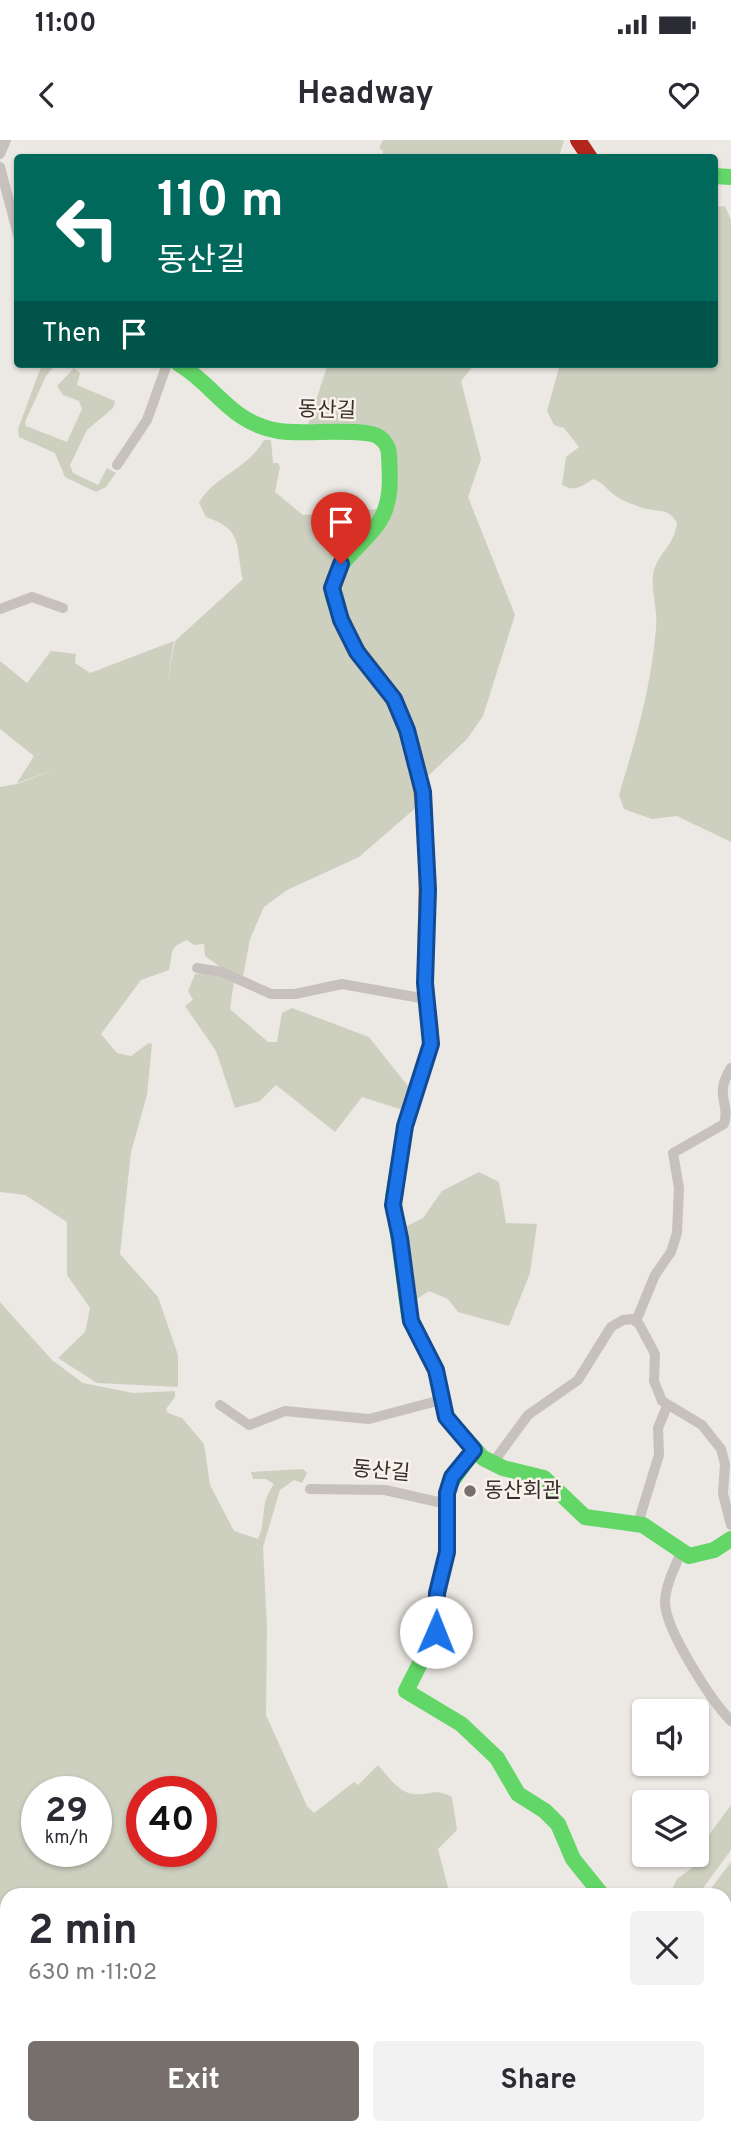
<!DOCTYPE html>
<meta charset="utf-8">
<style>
:root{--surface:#fff;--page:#f2f2f3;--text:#2b2b33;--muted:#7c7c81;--accent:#766f6b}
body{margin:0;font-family:Overpass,"Noto Sans KR",sans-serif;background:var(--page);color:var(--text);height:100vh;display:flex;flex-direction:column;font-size:26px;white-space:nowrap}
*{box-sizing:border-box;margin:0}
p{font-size:23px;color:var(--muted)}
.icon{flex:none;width:38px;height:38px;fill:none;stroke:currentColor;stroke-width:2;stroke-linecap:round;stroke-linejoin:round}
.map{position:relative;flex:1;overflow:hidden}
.panel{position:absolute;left:0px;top:1748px;width:732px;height:247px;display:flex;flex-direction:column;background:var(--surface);border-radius:21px 21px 0 0;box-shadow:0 2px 5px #0004}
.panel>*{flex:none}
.guide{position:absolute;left:14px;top:14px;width:704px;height:214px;border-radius:7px;box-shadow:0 2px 5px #0004;background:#00695c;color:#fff;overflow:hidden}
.fabs{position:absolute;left:632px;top:1559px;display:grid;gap:14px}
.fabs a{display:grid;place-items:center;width:77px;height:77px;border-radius:7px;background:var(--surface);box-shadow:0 2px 5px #0004;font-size:35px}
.speed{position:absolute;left:21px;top:1636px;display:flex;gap:14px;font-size:35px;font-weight:700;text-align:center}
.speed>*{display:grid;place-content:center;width:91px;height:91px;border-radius:50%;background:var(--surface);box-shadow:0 2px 5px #0004;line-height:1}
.speed small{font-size:18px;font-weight:400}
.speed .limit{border:10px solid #d22;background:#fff;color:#111}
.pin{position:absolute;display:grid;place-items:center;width:60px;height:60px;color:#fff;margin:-72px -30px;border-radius:50% 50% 50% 0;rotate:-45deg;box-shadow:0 0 7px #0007}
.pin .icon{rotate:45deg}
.me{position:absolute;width:77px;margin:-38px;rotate:1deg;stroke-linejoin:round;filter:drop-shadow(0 0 5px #0008)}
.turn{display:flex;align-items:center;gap:24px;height:147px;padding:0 28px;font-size:32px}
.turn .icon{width:91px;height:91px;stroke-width:2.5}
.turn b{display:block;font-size:49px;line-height:60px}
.then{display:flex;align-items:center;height:66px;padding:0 28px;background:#0003;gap:14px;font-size:26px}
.round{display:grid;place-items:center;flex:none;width:74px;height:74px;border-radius:7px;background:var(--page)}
.head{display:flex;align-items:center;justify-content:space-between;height:119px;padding:0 28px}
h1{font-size:42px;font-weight:700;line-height:52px}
.button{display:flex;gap:14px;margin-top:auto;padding:14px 28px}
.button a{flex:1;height:80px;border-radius:7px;background:var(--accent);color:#fff;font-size:28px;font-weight:700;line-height:80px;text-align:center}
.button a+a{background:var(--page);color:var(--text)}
.status{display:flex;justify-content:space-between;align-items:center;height:49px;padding:0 35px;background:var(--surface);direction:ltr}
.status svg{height:19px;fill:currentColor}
header{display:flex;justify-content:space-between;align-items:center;height:91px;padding:0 28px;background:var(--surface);font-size:32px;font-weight:700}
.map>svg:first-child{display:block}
.green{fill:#cdd0bf;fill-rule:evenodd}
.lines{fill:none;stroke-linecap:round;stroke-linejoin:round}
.street{stroke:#c6c1bc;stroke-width:10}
.fast{stroke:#63d668;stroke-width:16}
.slow{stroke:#ff974d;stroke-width:16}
.jam{stroke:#b3261e;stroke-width:16}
.route-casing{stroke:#114b97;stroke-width:18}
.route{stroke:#1a73e8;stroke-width:12}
.poi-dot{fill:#766f6b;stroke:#f8f2eb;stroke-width:2.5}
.labels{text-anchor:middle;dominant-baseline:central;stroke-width:5;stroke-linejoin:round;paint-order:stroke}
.street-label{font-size:21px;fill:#362e2a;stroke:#f8f2eb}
.poi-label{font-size:21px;fill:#362e2a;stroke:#f8f2eb;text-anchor:start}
</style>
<div class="status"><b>11:00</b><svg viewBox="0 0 49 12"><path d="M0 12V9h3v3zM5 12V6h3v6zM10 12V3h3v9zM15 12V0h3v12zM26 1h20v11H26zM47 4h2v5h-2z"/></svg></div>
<header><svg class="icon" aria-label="back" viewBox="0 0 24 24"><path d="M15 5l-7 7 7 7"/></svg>Headway<svg class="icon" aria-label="heart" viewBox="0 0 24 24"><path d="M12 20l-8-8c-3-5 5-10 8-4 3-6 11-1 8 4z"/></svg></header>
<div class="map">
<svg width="731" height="1994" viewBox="0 0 731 1994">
<rect width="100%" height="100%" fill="#ece8e3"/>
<!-- green -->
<path class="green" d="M383,0H564L559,17L382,18L383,11L379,8Z
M725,66L731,80V702L677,676L652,679L624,669L619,655C636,598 651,549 656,488C658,470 651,452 653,435C656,414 674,407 677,383C668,366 655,373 640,367C633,364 625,362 619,358C608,352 605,343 593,339C581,347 575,352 562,345L566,317L579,307L564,288L554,285L547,271L560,224H714V67Z
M42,224H56L46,236L25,282L26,286L67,302L82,269L79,261L63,255L57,246L74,228L80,233L77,245L115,261L113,268L87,290L70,325L73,333L98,345L107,328L116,333L106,347L96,352L65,337L55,313L19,297L18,289Z
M328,224H475L461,241L481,319L468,357L515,475L483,576L467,599L425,639L419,665L359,717L287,750L264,767L250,799L243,837L222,828L205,816L204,804L194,805L187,800C168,807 173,814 169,830L141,840L101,894L117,913L131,916L149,903L152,904L147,955L131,1012L120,1114L158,1157L178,1215V1247L97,1243L58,1218L85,1192L90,1168L67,1135V1082L25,1055L0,1052V647L17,644L57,629L17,643L34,616L0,589V521L27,543L51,511L76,514L75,523L90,533L174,501L167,544L175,501L243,439C235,405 244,390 206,377L199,363C213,337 248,329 264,300H271L273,323H278L280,327L275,352L303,375L379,369L397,349L395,308L362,287L308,284Z
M213,833L234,841L230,869L268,902H277L282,873L292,868L369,897L411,950L403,970L362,957L335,992L276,945L260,961L235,968L216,911L185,866L193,860L188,851L195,834Z
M479,1032L499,1042L506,1083L537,1084L530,1133L509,1186L458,1172L448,1159L429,1151L412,1162L405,1087L423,1078L442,1051Z
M0,1162L52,1220L83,1243L133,1253L175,1251V1257L166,1269L168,1273L182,1278L204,1304L210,1345L234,1391L258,1399C268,1376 258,1367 274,1344L266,1339H253L251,1332L303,1329L307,1333L302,1343L294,1340L280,1350L263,1407L267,1487L266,1575L307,1666L314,1673L354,1642L358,1645L378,1625C387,1635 399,1653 413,1654C431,1656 433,1647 452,1657L457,1690L438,1709L450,1755H320L304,1750L302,1755H7V1988H130L135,1994H0ZM37,1652H96V1712H37ZM142,1652H201V1712H142Z
M731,1665V1710L698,1755H669L677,1739L708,1716L703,1703Z
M731,1722V1841L725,1833L724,1755H706Z
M472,1988H649L651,1994H469Z"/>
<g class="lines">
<!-- street -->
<path class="street" d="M0,14L6,0
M0,27L18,95
M117,325L147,280L167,224
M0,469L32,457L63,468
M197,828L222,832L271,854H295L342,844L426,859
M636,1181L655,1135L671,1112L677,1093L679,1048L673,1013L724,984C731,963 713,956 731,928
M220,1265L249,1285L285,1271L369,1279L441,1260
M492,1324L528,1275L578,1240L611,1187L623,1180L632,1179L639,1184L655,1214L654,1241L662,1261L702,1285L721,1309L725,1324L723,1354L731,1385
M310,1349L385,1350L447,1364
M638,1383L659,1315L658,1288L667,1266
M681,1412C675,1427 665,1446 665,1463C666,1491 711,1560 731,1581"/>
<!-- fast -->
<path class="fast" d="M714,36L731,37
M179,224C217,247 230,283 279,291C301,295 365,287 379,297C385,301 389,308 389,315C390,337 392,357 382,377C368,404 334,418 332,451C332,461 341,476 345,486
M421,935L405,986L393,1057L409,1176L436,1230L446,1277L483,1318L503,1328L544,1338L585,1377L643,1385L689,1416L714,1410L731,1399
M474,1310L448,1347L447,1412L437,1453L436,1492L406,1551L461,1584L497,1618L518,1654L545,1671L558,1684L573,1719L602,1755"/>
<!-- slow -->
<path class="slow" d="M345,486C356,518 386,540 399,571C436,657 425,750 425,841C425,861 433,884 431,905C429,915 424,926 421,935"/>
<!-- jam -->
<path class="jam" d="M578,0L590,18"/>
</g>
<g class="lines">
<!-- route casing -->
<g class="route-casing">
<path id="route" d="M341,424L332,448L341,480L357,512L394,559L407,590L423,652L428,750L425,843L431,904L405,986L393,1065L400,1098L411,1181L436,1230L446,1277L474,1310L452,1337L447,1353V1412L437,1453L436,1492"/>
</g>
<!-- route -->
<use href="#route" class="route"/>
</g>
<!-- markers -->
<circle class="poi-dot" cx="470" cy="1351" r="7"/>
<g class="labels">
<!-- street labels -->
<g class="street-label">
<text transform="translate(327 271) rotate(2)">동산길</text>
<text transform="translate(381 1332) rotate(5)">동산길</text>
</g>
<!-- poi labels -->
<g class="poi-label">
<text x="484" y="1351">동산회관</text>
</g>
</g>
</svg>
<div class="fabs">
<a><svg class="icon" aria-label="sound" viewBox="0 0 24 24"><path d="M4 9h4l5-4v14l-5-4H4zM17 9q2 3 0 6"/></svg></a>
<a><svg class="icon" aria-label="layers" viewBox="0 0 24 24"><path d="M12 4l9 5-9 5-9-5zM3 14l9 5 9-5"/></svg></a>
</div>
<div class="speed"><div>29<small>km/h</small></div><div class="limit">40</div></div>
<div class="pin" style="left:341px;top:424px;background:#d93025"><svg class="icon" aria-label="arrive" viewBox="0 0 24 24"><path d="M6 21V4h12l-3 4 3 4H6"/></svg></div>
<svg class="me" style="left:436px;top:1492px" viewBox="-20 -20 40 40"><circle r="19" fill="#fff"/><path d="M0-13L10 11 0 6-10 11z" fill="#1a73e8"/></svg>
<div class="guide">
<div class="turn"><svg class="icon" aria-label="left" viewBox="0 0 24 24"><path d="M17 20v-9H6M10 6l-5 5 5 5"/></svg><div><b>110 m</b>동산길</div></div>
<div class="then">Then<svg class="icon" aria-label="arrive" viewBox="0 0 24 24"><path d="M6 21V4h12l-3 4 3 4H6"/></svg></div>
</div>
<section class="panel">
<div class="head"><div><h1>2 min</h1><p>630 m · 11:02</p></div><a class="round"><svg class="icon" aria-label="close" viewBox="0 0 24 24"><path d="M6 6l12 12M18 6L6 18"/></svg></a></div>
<div class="button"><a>Exit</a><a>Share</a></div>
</section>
</div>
